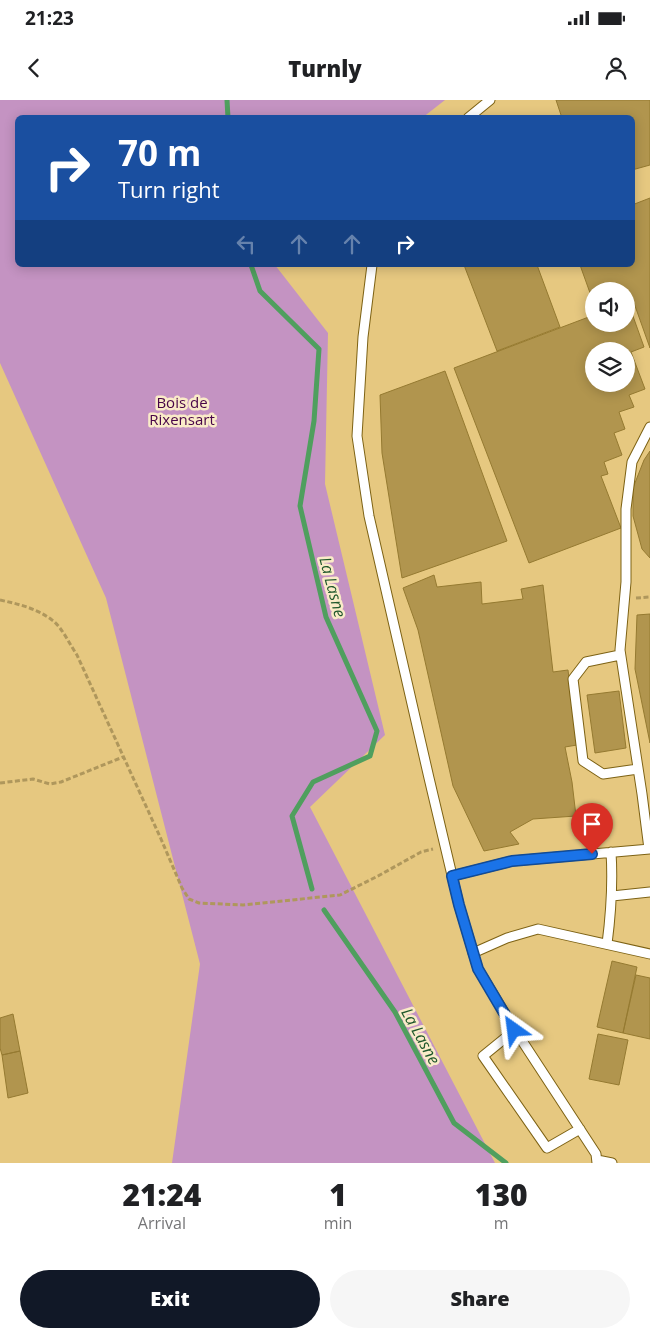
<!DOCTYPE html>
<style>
:root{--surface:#fff;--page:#f6f6f6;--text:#202124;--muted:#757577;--accent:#111827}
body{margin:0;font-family:"Open Sans",sans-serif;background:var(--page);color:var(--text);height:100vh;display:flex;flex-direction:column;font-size:19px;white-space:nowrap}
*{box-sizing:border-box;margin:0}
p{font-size:16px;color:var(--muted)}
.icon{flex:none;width:28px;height:28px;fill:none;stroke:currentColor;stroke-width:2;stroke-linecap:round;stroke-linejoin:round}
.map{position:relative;height:1063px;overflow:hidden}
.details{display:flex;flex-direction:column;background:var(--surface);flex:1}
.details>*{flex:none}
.hud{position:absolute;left:15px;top:15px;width:620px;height:152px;border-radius:8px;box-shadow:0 2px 12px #0003;background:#1a4fa0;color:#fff;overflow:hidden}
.buttons{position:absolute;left:585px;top:182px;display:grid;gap:10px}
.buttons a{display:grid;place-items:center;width:50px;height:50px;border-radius:50%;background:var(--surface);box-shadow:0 2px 12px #0003;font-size:25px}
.pin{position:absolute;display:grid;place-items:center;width:42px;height:42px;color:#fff;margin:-51px -21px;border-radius:50% 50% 50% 0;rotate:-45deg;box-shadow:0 0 5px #0007}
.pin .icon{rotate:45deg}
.me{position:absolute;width:55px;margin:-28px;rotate:329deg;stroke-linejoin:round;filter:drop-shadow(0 0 4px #0008)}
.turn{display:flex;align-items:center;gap:18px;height:105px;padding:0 20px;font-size:22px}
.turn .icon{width:65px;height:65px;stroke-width:2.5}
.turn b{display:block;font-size:35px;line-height:42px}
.lanes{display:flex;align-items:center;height:48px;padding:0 20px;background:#0003;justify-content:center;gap:25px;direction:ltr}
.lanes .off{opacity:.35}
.eta{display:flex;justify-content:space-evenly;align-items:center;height:85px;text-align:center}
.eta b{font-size:30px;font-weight:800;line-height:35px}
.primary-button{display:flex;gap:10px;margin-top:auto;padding:10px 20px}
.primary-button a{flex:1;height:58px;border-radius:30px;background:var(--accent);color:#fff;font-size:20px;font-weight:800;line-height:58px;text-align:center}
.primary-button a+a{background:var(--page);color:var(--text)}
.status{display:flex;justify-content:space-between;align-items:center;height:35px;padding:0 25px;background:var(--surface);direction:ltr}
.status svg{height:14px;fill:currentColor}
header{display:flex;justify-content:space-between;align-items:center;height:65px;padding:0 20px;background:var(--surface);font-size:22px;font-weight:800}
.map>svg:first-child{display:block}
.green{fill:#c493c2}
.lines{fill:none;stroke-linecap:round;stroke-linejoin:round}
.stream{stroke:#4f9f5e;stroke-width:5}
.building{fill:#b1954e;stroke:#957a31;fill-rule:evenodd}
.lane-casing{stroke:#7d6214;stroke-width:11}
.path{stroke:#af975c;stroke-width:3;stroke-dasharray:5 2.5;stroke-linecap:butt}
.lane{stroke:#fff;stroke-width:9}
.route-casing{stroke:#114b97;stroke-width:12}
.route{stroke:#1a73e8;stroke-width:9}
.labels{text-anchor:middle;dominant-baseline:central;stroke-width:5;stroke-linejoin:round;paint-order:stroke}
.park-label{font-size:15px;fill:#480548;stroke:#faebc8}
.water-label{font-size:16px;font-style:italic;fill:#20582c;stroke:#faebc8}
</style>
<div class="status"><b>21:23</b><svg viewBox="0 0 49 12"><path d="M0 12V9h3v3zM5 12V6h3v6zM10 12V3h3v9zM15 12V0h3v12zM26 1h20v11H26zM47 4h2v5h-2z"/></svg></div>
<header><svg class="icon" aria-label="back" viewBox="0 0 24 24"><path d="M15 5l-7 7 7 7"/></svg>Turnly<svg class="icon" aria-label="person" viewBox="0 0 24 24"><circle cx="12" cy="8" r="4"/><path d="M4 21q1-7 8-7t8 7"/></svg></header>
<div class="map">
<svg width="650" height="1063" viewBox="0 0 650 1063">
<rect width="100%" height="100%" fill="#e6c880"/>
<!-- green -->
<path class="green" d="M0,0H445L422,18H18V165H275L328,233L325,384L385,635L310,707L495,1063H172L200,864L106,498L0,263Z"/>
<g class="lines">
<!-- stream -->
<path class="stream" d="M227,0L228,18
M251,165L260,191L319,249L314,321L300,406L326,517L377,631L370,656L313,682L292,716L312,789
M324,810L395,912L454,1023L506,1063"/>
</g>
<!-- building -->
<path class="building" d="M556,0H650V65L632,70V18H562Z
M650,98V248L634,203L629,205L644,247L631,252L645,289L629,295L634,307L619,312L625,329L614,333L622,355L604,362L608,374L601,376L621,428L529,463L454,268L594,215V224H626V191H594V204L580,165H632V105ZM594,251H626V284H594Z
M464,165H537L560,227L497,251Z
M445,271L507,441L402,478L382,353L380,295Z
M650,351V458L642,449L633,416V388L644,360Z
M434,475L437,487L481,482L482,504L523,499L521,489L543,485L553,572L568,570L577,645L565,647L572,682L576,716L533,719L510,732L519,744L484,751L453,686L418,530L403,488Z
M650,514V643L635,569L637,515Z
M619,591L626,648L595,653L587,595Z
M612,861L637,867L623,933L597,927Z
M636,875L650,878V939L623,933Z
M13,914L20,951L2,955L0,948V918Z
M598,934L628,940L619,985L589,979Z
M20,951L28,993L8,998L2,955Z"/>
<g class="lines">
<!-- lane casing -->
<g class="lane-casing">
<path id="lane" d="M468,18L490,0
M372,165L363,237L357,336L369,416L429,678L459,805L478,869L515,930L596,1054L597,1063
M620,555L586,562L573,579L583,661L603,674L638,669
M649,749L642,694L620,550L626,482V409L632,362L650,327
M452,776L512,761L650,749
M612,796L650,792
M607,844C611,813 613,783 611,752
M473,853L507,838L538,829L650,854
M515,930L483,956L547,1048L580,1029
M597,1060L612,1063"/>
</g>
<!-- path -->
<path class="path" d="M636,498L650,497
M0,500C18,504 36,508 52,520C62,527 70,545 77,555L161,739L182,788L189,799L199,803L243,805L340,795L378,776L421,752L433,749
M0,683L33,679L50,684L61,682L123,657"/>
<!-- lane -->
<use href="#lane" class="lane"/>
</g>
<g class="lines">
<!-- route casing -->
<g class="route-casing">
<path id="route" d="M514,930L478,869L459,805L452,776L512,761L592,754"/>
</g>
<!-- route -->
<use href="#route" class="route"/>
</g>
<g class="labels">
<!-- park labels -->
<g class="park-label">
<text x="182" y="302">Bois de<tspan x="182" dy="17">Rixensart</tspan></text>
</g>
<!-- water labels -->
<g class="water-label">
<text transform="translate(333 487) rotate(75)">La Lasne</text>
<text transform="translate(421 936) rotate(61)">La Lasne</text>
</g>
</g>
</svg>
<div class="buttons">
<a><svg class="icon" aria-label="sound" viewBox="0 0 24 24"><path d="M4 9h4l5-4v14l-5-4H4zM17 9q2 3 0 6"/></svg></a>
<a><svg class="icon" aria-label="layers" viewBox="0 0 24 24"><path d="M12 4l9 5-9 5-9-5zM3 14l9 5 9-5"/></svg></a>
</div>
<div class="pin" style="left:592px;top:754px;background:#d93025"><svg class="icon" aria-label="arrive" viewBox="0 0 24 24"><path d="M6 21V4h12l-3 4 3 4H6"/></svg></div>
<svg class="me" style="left:514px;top:930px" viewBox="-20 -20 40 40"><path d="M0-17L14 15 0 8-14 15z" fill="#1a73e8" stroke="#fff" stroke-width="4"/></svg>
<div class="hud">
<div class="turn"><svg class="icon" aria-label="right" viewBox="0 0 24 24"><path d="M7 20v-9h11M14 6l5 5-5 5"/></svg><div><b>70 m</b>Turn right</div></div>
<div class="lanes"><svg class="icon off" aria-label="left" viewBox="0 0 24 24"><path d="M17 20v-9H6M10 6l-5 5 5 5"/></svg><svg class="icon off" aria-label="ahead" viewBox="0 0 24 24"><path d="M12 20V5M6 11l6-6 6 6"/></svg><svg class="icon off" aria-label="ahead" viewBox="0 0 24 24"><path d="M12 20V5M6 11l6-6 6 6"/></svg><svg class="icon" aria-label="right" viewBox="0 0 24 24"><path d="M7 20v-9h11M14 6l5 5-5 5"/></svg></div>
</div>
</div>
<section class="details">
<div class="eta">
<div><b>21:24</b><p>Arrival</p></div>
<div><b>1</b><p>min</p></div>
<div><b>130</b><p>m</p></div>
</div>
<div class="primary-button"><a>Exit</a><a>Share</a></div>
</section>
